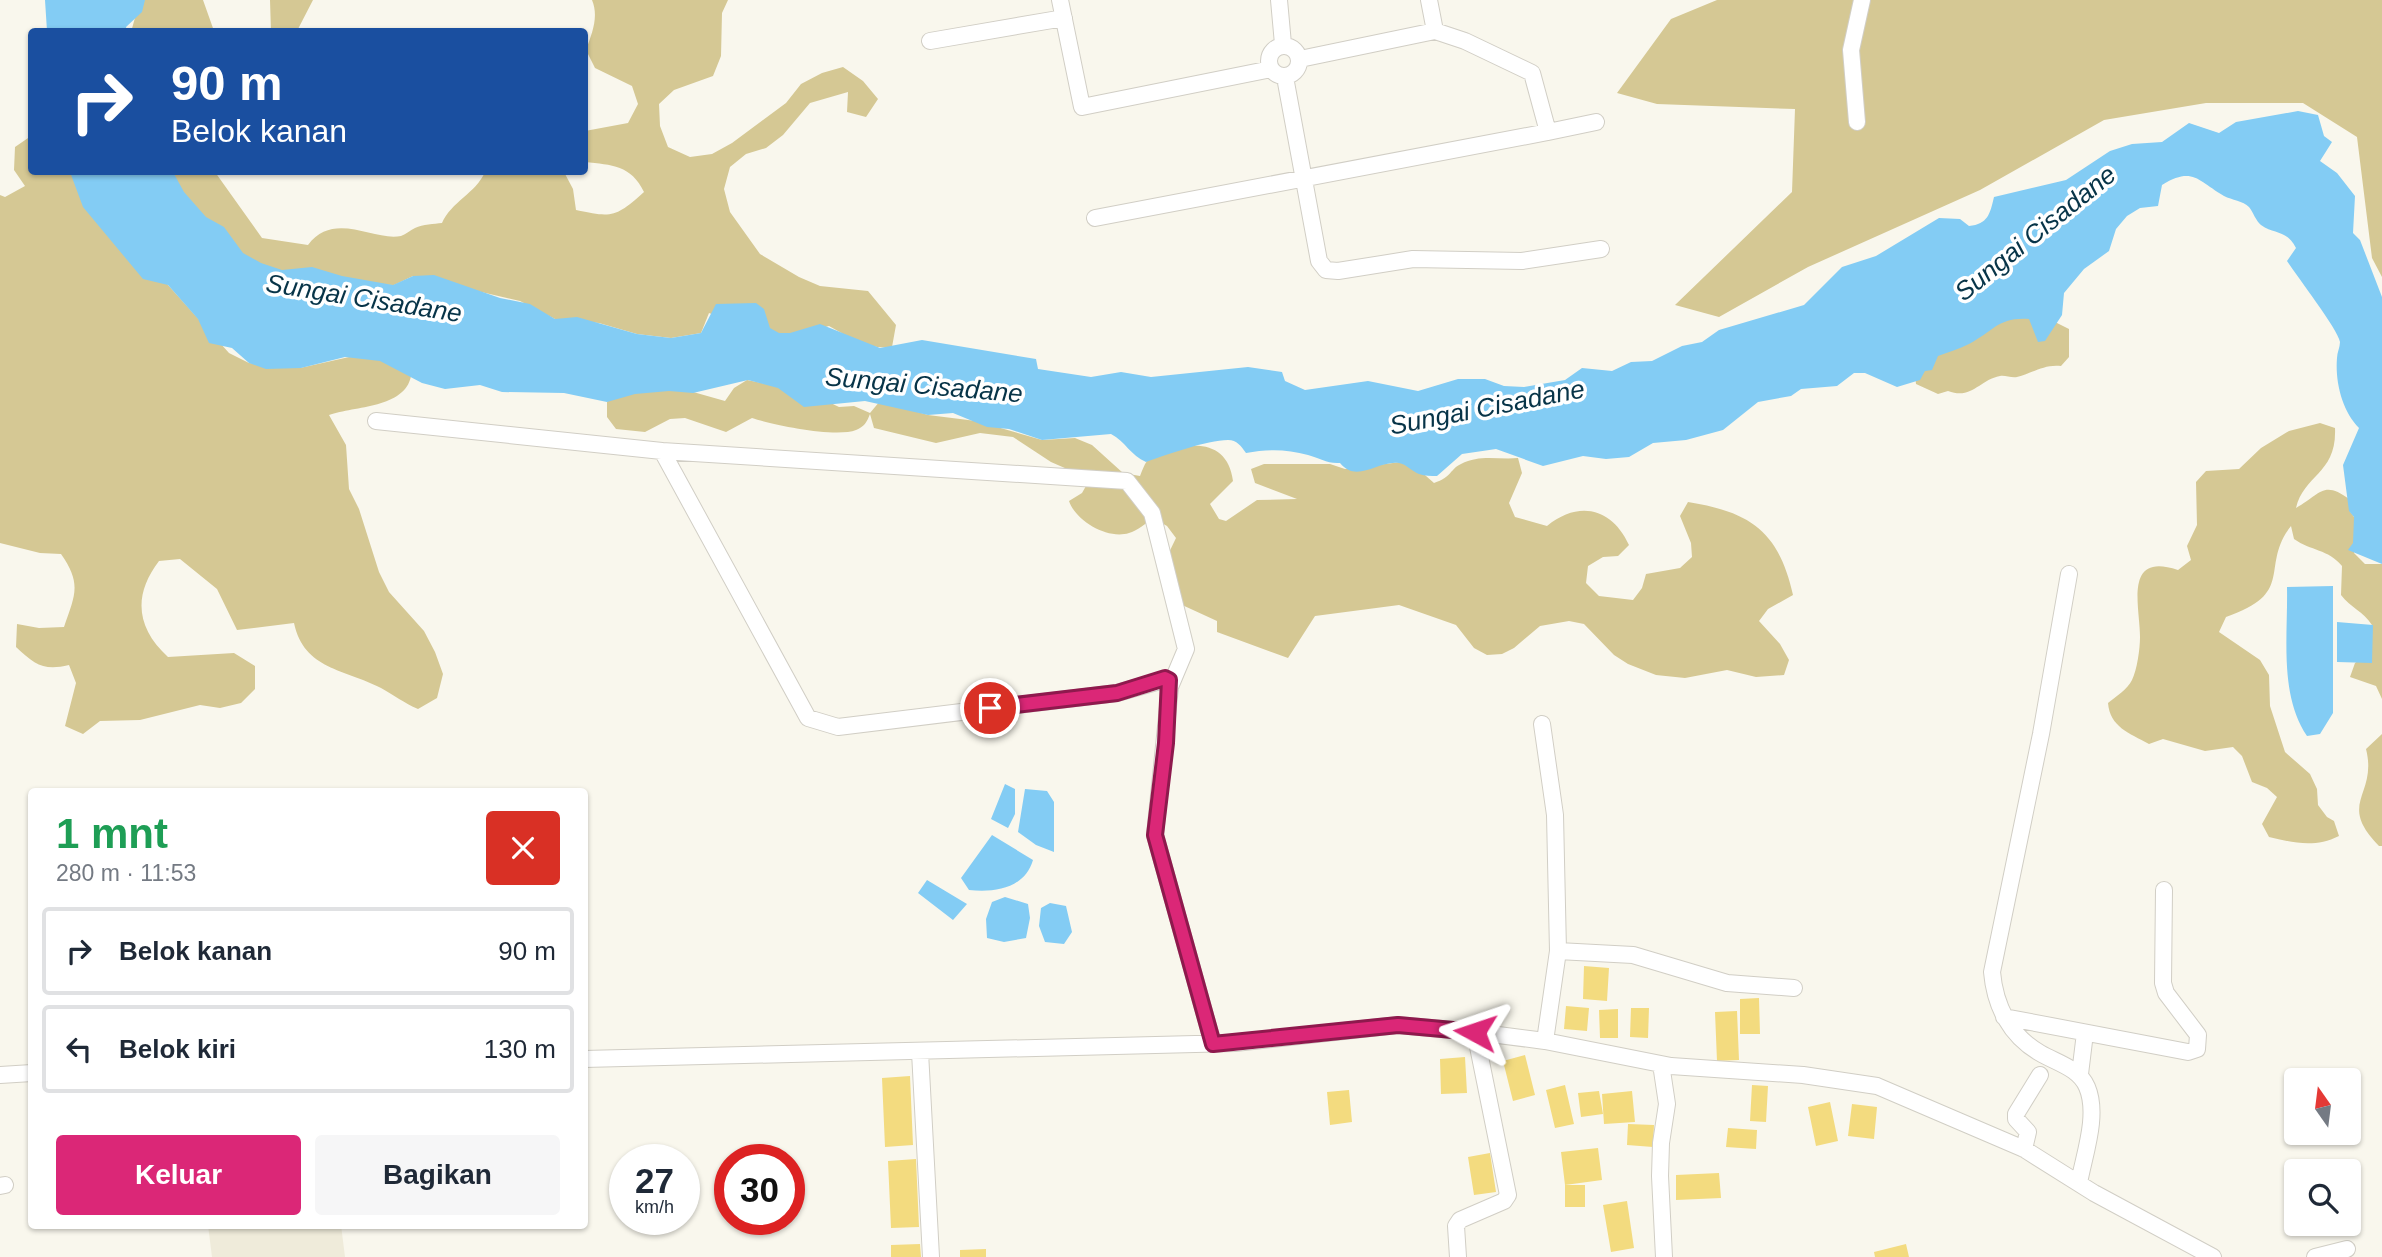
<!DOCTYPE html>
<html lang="id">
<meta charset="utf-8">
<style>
:root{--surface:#fff;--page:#f6f6f7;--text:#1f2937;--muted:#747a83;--line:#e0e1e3;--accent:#db2777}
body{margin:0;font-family:Helvetica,sans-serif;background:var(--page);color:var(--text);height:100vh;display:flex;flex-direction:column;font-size:26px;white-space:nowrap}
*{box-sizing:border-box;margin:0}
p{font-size:23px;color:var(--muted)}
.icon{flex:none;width:38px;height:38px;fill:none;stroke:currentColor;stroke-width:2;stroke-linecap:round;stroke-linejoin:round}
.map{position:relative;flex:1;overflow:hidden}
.drawer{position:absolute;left:28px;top:788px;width:560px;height:441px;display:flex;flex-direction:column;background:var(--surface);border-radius:7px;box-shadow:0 2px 5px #0004}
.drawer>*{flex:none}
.guide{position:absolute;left:28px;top:28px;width:560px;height:147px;border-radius:7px;box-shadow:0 2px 5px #0004;background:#1a4fa0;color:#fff;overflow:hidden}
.needle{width:46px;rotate:346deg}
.buttons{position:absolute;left:2284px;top:1068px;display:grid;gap:14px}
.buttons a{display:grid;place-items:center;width:77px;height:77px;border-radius:7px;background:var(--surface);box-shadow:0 2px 5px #0004;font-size:35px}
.speed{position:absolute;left:609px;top:1144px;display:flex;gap:14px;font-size:35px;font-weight:700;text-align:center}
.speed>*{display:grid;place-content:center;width:91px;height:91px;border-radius:50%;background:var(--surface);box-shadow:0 2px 5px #0004;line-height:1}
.speed small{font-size:18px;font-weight:400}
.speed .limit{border:10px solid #d22;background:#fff;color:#111}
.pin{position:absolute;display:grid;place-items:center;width:60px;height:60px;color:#fff;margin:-30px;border:4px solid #fff;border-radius:50%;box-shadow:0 2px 7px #0007}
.me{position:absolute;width:77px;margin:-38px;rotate:275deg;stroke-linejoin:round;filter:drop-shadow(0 0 5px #0008)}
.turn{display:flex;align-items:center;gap:24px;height:147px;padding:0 28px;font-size:32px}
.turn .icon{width:91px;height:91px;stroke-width:2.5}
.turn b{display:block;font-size:49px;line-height:60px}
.round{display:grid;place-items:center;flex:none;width:74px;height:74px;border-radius:7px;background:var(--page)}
.overview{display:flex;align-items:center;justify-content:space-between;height:119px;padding:0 28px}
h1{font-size:42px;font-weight:800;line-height:52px;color:#1e9e55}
.cta{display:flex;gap:14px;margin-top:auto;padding:14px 28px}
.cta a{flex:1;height:80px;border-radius:7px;background:var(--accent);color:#fff;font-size:28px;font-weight:800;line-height:80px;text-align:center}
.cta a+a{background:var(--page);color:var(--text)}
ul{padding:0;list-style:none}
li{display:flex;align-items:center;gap:21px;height:88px;margin:0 14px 10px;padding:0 14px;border:4px solid var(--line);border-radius:7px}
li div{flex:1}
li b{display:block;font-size:26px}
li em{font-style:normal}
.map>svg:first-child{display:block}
.built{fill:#efebda}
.green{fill:#d5c894}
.water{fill:#83ccf4}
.building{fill:#f3db7f}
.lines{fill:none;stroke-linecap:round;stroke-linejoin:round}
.street-casing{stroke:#d1cec5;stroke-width:18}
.street{stroke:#fff;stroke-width:16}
.route-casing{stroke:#8e194d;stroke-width:18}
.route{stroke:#db2777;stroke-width:12}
.labels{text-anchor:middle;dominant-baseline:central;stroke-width:7;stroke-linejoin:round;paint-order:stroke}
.water-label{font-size:26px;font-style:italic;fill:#073448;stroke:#fff}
</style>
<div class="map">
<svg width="2382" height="1257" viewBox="0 0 2382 1257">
<rect width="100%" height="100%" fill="#f9f7ed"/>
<!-- built -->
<path class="built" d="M208,1225H341L345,1257H212Z"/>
<!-- green -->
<path class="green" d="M140,0H203L214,31L131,32Z
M270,0H313L297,31L271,32Z
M592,0H728L722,13L721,56L713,76L674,90L659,104L660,126L668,147L690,157L712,154L732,143L786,103L801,84L822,73L843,67L863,81L878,99L866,117L847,112L848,92L810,103L783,135L766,148L746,154L730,167L724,189L730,212L760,254L799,277L820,286L868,291L896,325L892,347C868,350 849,337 829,326L778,340L709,313L701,333L671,338L637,334L599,323L555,319L520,301L413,276L394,285L295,283L233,253L164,172H215L262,238L308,245C334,210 375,242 401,236C406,234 411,230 415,228C423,224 434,224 442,223C451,202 476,193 485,172H564L573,189L576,210C613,218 616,217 644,192C631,165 612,165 585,162V131L628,123L638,104L632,86L595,68L586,50C592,33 599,17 592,0Z
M1717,0H2382V277L2372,258L2357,137L2303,103H2206L2104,120L1980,190L1808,267L1719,317L1675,305L1792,192L1795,109L1657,104L1617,93L1671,19Z
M31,136L32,172H77L168,285L229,353L249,363L300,368L367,353L411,376C405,408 355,406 329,415L346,445L349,489L359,509L379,572L389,592L424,631L435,652L443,674L437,698L418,709C404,703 394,695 381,688C345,669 304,670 294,623L237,630L217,589L180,559L159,561C133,595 136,628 168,657L234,653L255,666V689L241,703L220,708L200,705L140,720L100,721L83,734L65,726L76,683L69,665C44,671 35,665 16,647L17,624L39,628L64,627C75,595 82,584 61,554L40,553L0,543V195L5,197L25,186L14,170L15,147Z
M2010,314L2057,323L2069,329V357L2061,366C2044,364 2033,373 2017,377C2011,378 2005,375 2000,376C1979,380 1972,400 1948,391L1938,394L1916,384L1915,375C1927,365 1938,353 1950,345C1967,335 2000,328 2010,314Z
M747,380L810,393L839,407L854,406L870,413L880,401L928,415L976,421L1042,440L1075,438L1092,445L1123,473L1140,476C1142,471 1144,465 1147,461C1155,452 1166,451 1177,448C1206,441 1229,449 1233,481L1210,504L1219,519L1226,521L1257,500L1297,499L1255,483L1251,469L1264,464H1330L1345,469L1409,461L1434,483C1452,477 1450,469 1461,464C1480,454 1498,460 1518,458L1522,473L1509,503L1515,517L1547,526C1579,500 1612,508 1629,545L1618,556L1603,557L1588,566L1586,583L1599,596L1633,600L1642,588L1646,574L1680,568L1692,557L1691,543L1680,516L1688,502C1751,512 1779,532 1793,595L1768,609L1759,621L1780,644L1789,660L1784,675L1756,677L1727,670L1685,678L1656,675L1628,664L1614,655L1584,624L1569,621L1540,626L1514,648L1502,654L1487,655L1474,648L1456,625L1399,605L1315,616L1288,658L1217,632V621L1180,604L1162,567L1176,538L1167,526L1153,518C1146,523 1137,531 1129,533C1107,540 1075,520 1069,501L1082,493L1090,479L1051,462L1013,437L980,433L936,443L874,428L870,414C867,422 864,427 856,430C836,438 772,425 752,418L726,432L685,418L670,419L645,432L616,429L607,417V402L617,391L679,388L725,401L734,388Z
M2320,423L2335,428C2337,474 2304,474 2296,508C2320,495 2323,479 2350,500L2349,510L2354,517V553L2365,564H2382V699L2376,686L2350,677L2355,663L2367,654L2372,625C2363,611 2351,608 2341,595L2342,566C2328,549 2311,551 2294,539L2291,526C2259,567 2297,593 2226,617L2219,632L2260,660L2269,675L2270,706L2285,752L2310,774L2317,789L2318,805L2327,817L2334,821L2339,836C2315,848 2294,843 2269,837L2262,824L2277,797L2267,788L2252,782L2242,756L2233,747L2205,751L2163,739L2149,744C2129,733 2110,727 2108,703C2115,697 2128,689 2132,680C2137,670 2140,649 2140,637C2140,607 2123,551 2178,570L2191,560L2187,546L2197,525L2196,482L2206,471L2239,469L2261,448L2289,431Z
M2382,734V846H2379C2336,802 2378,796 2366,749Z"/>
<!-- water -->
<path class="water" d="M45,0H145L142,12L126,27L127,32L47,31Z
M2298,111L2318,115L2324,136L2332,142L2320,161L2337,173L2355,196L2353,233L2360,240L2382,297V564L2348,550L2353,543L2354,517L2349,511L2343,465L2359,428C2342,411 2335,382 2337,358C2337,353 2340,347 2340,342C2337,328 2298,278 2287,261L2296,248C2286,229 2275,235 2261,225C2256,221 2253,212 2249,207C2243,201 2232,200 2224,196C2198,181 2193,166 2162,185L2158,206L2140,208L2127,216L2116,229L2109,251L2084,269L2064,293L2062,315L2045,341L2038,342L2029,319C1998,317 1994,331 1969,344C1959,349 1948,352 1938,356L1932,370L1925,371L1920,380L1897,387L1865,373H1854L1837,386L1801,389L1791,396L1758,402L1723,430L1686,440L1653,443L1629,457L1606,459L1583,456L1543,466L1496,449L1462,454L1437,476C1431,476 1425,476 1419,474C1413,472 1406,464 1399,463C1378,460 1357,484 1340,463C1327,464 1320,458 1308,455C1287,449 1267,449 1246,453C1241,446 1237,440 1228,440C1207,440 1166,455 1146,462C1131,456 1125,441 1111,434L1042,440L1009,429L987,427L953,413L928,415L865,401L804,407L778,388L748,380L693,393L669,391L635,394L607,402L564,393L502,392L480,385L445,389L422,383L380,361L345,357L301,368L266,369L249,363L232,348L209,343L198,319L168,285L143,279L83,207L70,172H173L184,192L206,217L224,227L243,253L261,263L282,270L312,267L342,276L393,285L413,276L434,275L500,298L530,304L555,319L577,317L637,334L671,338L701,333L716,304L756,303L764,309L770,328L779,333H790L820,324L880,348L922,340L1036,359L1038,369L1091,377L1121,372L1151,377L1248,367L1282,372L1285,381L1305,390L1368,381L1418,391L1458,379H1485L1504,386L1524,387L1565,380L1582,368L1612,371L1631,362L1652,361L1682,346L1702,342L1719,330L1804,305L1842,267L1876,256L1939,218L1960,219L1969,226C1988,224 1990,214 1994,197L2066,180L2110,151L2132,144L2162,142L2189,123L2219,133L2236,122Z
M2333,586V713L2320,734L2307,736C2279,694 2288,636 2287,587Z
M2337,622L2373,625L2372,663L2337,662Z
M1005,784L1015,789V814L1008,828L991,819Z
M1025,789L1047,791L1054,802V852L1036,845L1018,832Z
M992,835L1033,860C1025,888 995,893 969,890L961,878Z
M927,880L967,904L953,920L918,893Z
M1005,897L1028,904L1030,918L1026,938L1004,942L987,938L986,919L992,902Z
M1050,903L1066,906L1072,932L1064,944L1045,942L1039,926L1041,908Z"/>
<!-- building -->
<path class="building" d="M1584,966L1609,968L1607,1001L1583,999Z
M1759,998L1760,1034H1740V999Z
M1566,1006L1589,1008L1587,1031L1564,1029Z
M1631,1008H1649L1648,1038L1630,1037Z
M1618,1009V1038H1600L1599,1010Z
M1737,1011L1739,1060L1717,1061L1715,1012Z
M1525,1055L1535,1095L1513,1101L1503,1061Z
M1465,1057L1467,1093L1441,1094L1440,1059Z
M910,1076L913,1145L885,1147L882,1078Z
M1565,1085L1574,1124L1555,1128L1546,1090Z
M1752,1085L1768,1086L1766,1122L1750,1121Z
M1349,1090L1352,1122L1330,1125L1327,1092Z
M1599,1091L1603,1114L1581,1117L1578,1093Z
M1632,1091L1635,1122L1604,1124L1602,1094Z
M1830,1102L1838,1141L1816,1146L1808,1107Z
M1852,1104L1877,1107L1874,1139L1848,1136Z
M1628,1124L1654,1125L1653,1147L1627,1145Z
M1728,1128L1757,1130L1756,1149L1726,1147Z
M1598,1148L1602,1180L1565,1185L1561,1152Z
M1490,1153L1496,1192L1474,1195L1468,1157Z
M916,1159L919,1227L891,1228L888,1161Z
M1719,1173L1721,1198L1676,1200V1175Z
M1565,1185H1585V1207H1565Z
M1627,1201L1634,1248L1611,1252L1603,1205Z
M920,1244L921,1257H891V1245Z
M1906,1244L1909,1257H1875L1874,1252Z
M986,1249V1257H960V1250Z"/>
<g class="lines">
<!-- street casing -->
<g class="street-casing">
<path id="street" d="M1060,0L1082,107L1271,69
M1279,0L1283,44
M1429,0L1435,31
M930,41L1064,18
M1269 61a15 15 0 1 1 30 0a15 15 0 1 1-30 0Z
M1285,77L1319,261L1326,270L1338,271L1413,259L1522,261L1601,249
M1857,122L1851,50L1862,0
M1548,132L1596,122
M1095,218L1548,132L1532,73L1465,41L1435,31L1300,59
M376,421L662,451L808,718L838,727L1117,693L1167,679L1170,687L1155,835L1213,1044
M662,451L1127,481L1152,513L1186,649L1170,687
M2069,574L2041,734L1992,972C1995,1006 2010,1036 2040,1053C2057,1063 2079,1068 2087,1087C2099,1115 2084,1155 2079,1183
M1542,724L1555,815L1558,951L1545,1041
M1558,951L1633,955L1727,983L1794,988
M2004,1017L2188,1052L2197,1049L2198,1035L2166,993L2163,983L2164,890
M920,1052L931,1257
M584,1059L1235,1043L1398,1025L1475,1032L1545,1041L1671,1066L1803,1075L1877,1086L2024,1149L2094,1193L2213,1257
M1661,1064L1667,1104L1661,1143L1660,1176L1664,1257
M2080,1074L2085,1033
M0,1075L32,1073
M2024,1149L2028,1132L2016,1119V1114L2040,1075
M0,1186L5,1185
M1458,1257L1456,1226L1460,1220L1504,1201L1508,1195L1475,1032
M2315,1257L2347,1249"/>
</g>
<!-- street -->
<use href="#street" class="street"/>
</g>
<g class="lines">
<!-- route casing -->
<g class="route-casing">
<path id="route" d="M990,708L1117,693L1165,678L1169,680L1166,743L1155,835L1213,1044L1398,1025L1475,1032"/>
</g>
<!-- route -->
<use href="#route" class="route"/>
</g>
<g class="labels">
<!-- water labels -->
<g class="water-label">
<text transform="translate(2035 233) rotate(-39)">Sungai Cisadane</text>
<text transform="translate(364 298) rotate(9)">Sungai Cisadane</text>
<text transform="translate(924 385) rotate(5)">Sungai Cisadane</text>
<text transform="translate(1487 407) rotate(-11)">Sungai Cisadane</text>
</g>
</g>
</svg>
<div class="buttons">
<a><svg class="needle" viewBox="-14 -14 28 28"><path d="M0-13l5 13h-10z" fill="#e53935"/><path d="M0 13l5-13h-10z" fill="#747a83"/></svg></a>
<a><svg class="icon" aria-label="search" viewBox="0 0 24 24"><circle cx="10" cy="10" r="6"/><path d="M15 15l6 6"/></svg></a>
</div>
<div class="speed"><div>27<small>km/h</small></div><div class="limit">30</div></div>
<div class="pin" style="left:990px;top:708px;background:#d93025"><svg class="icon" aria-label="arrive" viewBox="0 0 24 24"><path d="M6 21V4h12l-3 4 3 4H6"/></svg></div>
<svg class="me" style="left:1475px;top:1032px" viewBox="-20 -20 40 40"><path d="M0-17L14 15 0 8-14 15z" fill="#db2777" stroke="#fff" stroke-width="4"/></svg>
<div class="guide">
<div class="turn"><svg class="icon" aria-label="right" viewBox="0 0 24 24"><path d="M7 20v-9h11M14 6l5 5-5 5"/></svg><div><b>90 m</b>Belok kanan</div></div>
</div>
<section class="drawer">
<div class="overview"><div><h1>1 mnt</h1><p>280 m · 11:53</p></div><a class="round" style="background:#d93025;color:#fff"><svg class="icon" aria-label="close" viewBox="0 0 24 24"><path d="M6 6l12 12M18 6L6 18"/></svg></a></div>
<ul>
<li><svg class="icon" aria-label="right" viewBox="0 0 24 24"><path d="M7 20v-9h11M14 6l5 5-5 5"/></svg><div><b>Belok kanan</b></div><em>90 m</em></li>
<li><svg class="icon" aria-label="left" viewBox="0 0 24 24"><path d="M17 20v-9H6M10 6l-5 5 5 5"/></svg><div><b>Belok kiri</b></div><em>130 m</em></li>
</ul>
<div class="cta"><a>Keluar</a><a>Bagikan</a></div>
</section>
</div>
